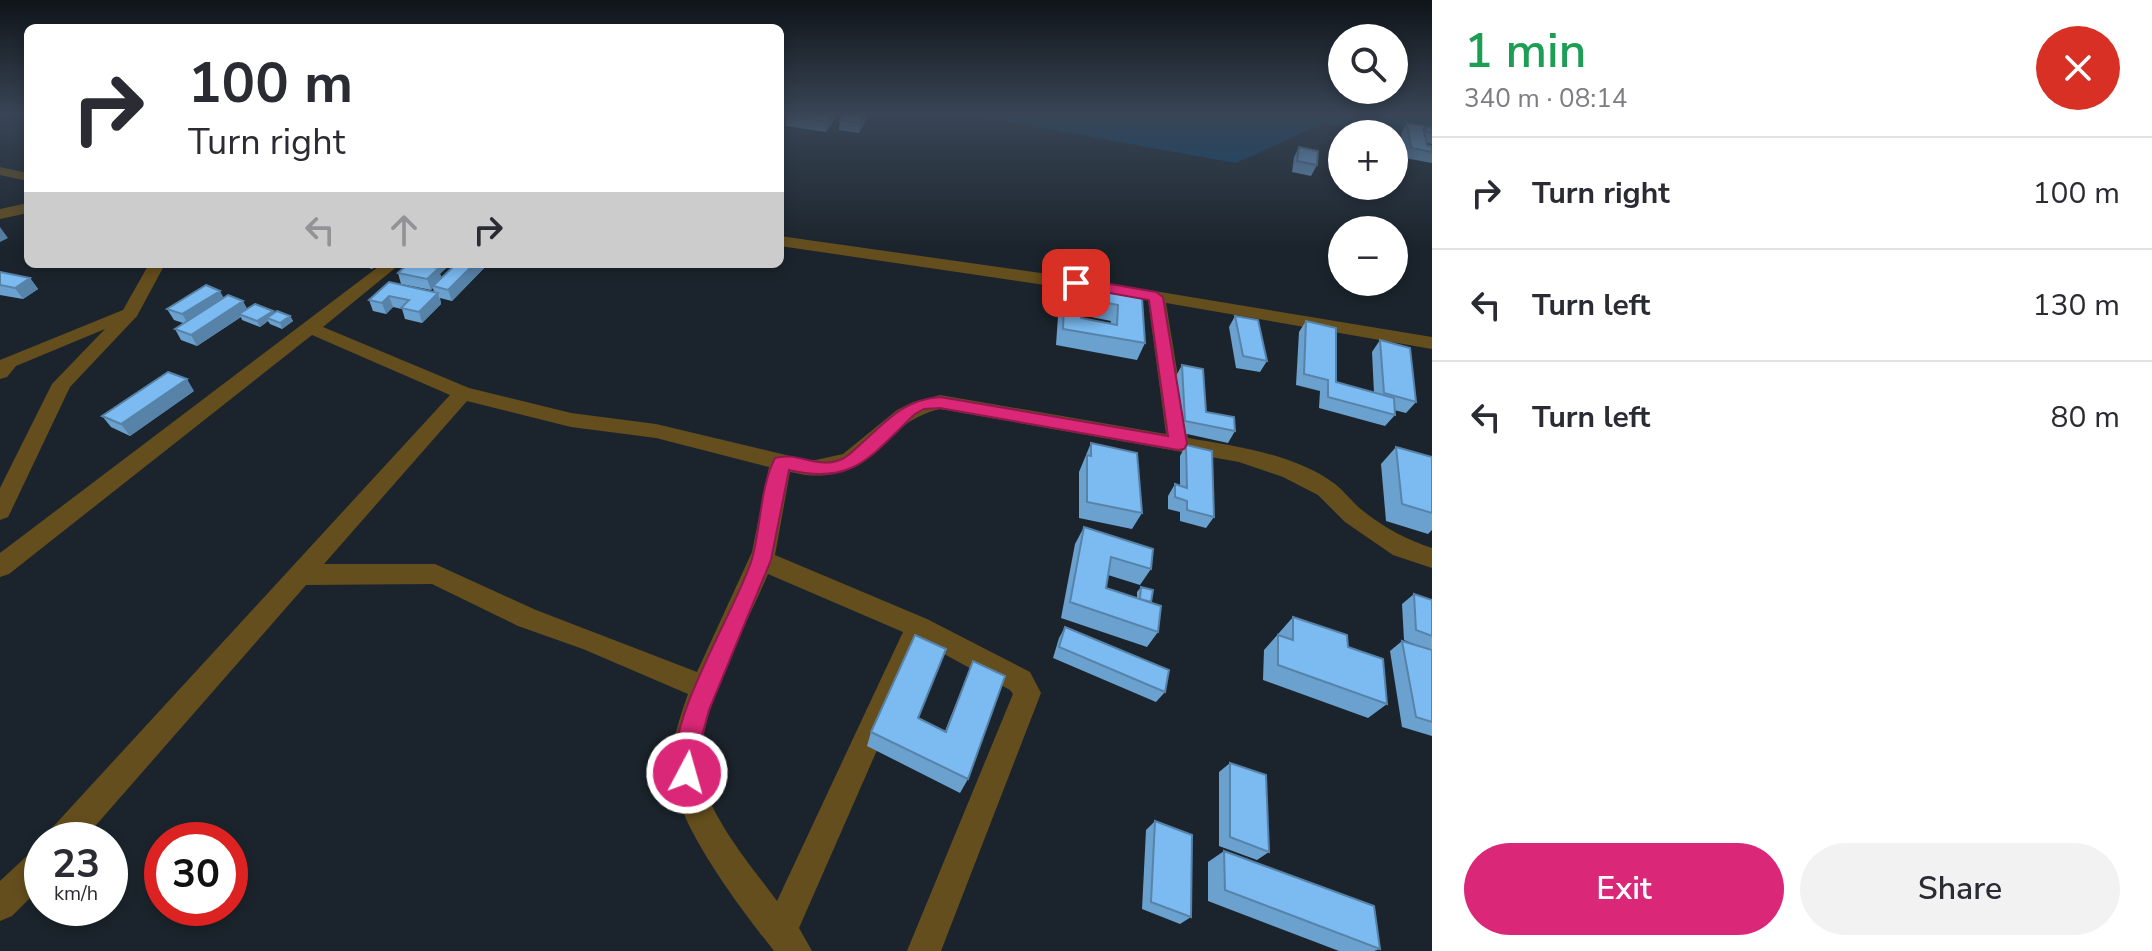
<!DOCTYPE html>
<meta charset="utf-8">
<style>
:root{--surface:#fff;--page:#f2f2f3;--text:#2b2b33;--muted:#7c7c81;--line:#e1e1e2;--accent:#db2777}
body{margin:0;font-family:"Nunito Sans",sans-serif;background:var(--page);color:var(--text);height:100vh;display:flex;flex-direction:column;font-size:30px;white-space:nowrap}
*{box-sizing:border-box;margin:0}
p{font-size:26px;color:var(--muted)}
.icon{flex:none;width:44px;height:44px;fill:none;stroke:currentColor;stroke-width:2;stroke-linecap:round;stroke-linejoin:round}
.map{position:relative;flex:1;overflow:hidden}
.panel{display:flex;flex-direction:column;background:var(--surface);width:720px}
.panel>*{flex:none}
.top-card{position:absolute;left:24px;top:24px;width:760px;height:244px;border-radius:12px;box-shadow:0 4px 12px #0003;background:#fff;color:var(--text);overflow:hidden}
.controls{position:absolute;left:1328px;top:24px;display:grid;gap:16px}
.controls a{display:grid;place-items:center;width:80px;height:80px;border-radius:50%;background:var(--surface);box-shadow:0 4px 12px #0003;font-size:40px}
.speed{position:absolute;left:24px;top:822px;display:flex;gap:16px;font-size:40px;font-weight:700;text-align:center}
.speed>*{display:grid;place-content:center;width:104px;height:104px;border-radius:50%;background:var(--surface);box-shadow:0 4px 12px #0003;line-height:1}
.speed small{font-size:20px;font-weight:400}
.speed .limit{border:12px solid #d22;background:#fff;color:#111}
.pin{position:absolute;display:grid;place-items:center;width:68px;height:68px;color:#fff;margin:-34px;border-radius:16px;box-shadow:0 4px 12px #0006}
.me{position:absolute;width:88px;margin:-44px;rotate:6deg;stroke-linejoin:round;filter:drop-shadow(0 0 6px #0008)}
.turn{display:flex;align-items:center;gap:28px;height:168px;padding:0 32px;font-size:36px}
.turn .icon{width:104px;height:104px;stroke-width:2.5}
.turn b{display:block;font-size:56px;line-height:68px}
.lanes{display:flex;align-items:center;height:76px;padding:0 32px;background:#0003;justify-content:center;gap:40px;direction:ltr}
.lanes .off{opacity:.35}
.round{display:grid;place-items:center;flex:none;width:84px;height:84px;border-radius:42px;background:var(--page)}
.summary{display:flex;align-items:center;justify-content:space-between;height:136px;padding:0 32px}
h1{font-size:48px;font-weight:600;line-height:60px;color:#1e9e55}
.primary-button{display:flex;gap:16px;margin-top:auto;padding:16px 32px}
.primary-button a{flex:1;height:92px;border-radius:48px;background:var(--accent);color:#fff;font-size:32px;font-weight:600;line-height:92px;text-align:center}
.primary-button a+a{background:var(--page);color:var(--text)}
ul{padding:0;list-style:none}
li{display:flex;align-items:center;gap:24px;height:112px;padding:0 32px;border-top:2px solid var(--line)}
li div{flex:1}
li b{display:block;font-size:30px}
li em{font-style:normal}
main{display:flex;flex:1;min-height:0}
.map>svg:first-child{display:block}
.green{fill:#084772}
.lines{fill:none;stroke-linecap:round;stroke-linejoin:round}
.minor{fill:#654e1d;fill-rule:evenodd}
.wall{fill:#6ba1cf;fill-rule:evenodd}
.shaded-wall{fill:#5783a9}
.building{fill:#7cbbf1;stroke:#5783a9;stroke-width:2;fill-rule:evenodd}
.route{fill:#db2777;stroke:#8e194d;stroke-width:2}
</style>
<main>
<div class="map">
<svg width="1432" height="951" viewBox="0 0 1432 951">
<rect width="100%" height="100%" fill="#1b242c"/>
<!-- green -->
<path class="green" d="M970,115H1432V133L1321,124L1236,163Z"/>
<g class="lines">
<!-- minor -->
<path class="minor" d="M0,167L28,173V181L0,175Z
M28,203V213L0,219V209Z
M780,236L1076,278L1432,337V349L1166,303L1188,438C1235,446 1295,454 1335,484C1345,492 1352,502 1362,510C1383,527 1407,540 1432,548V568L1393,555L1345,522L1318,495L1283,477L1239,462L940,409C877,423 871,492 790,472L775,555L927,619L1030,672L1041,693L941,951H907L1013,694L1010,690L924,643L799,928L812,951H774C741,909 677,826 672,773C670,747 679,719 688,694L583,649L518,626L432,584L306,585L83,840H46L51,829L450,395L312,335L9,574L0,577V553L382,264H400L323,327L469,388L571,413L656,424L811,461L843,454L897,410L913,402L940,395L1166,434L1148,300L780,246ZM467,401L571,427L656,438L769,467L752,552L697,672L536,610L435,564H324ZM768,574L903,632L777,901C753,868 708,816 702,775C693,719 746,627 768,574Z
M149,264H165L137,316L70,387L11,511L8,517L0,520V488L52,384L105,329L16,366L7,377L0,379V360L123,310Z
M42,847V886L12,916L0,921V881L31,852Z"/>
</g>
<!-- wall -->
<path class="wall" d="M787,115H836L835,119L826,132L786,126Z
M843,115H867L859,133L839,130L840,120Z
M1407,123L1424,130L1426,127L1432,128V144L1427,143V145L1432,146V163L1405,158L1401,133Z
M1299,147L1317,165L1311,176L1292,172L1294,157Z
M357,264H378L372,269Z
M454,264H488L452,301L440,298L441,304L422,323L405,319L402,309L393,307L386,314L373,311L369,300L389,282L434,292L433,288L431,290L401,284L398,273L440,274L442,278L456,264Z
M0,272L30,278L38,289L23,299L0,295Z
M1065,285L1142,298L1145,343L1137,360L1056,345L1059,302ZM1081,315L1111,321L1110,324L1081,318Z
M224,298L247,309L273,311L274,313L290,316L293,321L282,329L270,324L268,321L260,327L242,320L241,317L197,346L181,340L175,329L183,323L174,320L167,309Z
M1235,316L1267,361L1260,372L1236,368L1229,327Z
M1306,321L1336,382L1374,393L1372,352L1380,340L1416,402L1406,413L1394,410L1395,415L1385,426L1319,408L1320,391L1296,385L1299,332Z
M1182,365L1206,412L1235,431L1228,443L1178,432L1176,376Z
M194,391L130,436L111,427L102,416Z
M1091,443L1142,513L1132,529L1079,518V472Z
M1186,445L1214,517L1206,528L1180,521V512L1168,509V496L1175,484L1180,486V456Z
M1396,447L1432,457V530L1428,534L1386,521L1381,464Z
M1084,527L1151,569L1140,585L1108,575L1106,588L1137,598V592L1141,587L1152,602L1158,632L1147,647L1061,618L1075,544Z
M1414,594L1432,600V736L1402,727L1390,651L1402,641L1419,646L1404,640L1402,604Z
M1293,617L1348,647L1387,704L1368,718L1263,680L1264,650Z
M1065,627L1165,692L1156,702L1053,658L1059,638Z
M973,661L968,779L960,793L867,746L871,732L918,718L945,731Z
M1230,763L1269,852L1257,860L1219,846V772Z
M1155,821L1191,917L1180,924L1142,909L1146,830Z
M1224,851L1380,949L1374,951H1339L1208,901V862Z"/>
<!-- shaded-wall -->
<path class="shaded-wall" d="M832,115H836L835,119L826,132L827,122Z
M864,115H867V118L859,133L860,123Z
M0,227L8,238L0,242Z
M370,264H378L372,269Z
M436,264H451L440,274L442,279L433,286V288L431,290L427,279L433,267Z
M474,264H488L452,301L448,290Z
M30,278L38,289L23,299L15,288Z
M220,291L226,302L189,325L182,314Z
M438,293L441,304L422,323L419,312Z
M389,296L393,307L386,314L382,303Z
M243,301L249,312L239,314L241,317L197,346L191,335Z
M273,311L276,316L267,318L268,321L260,327L257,321Z
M290,316L293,321L282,329L280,323Z
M187,379L194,391L130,436L121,424Z"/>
<!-- building -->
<path class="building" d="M787,115H832L827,122Z
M843,115H864L860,123L840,120Z
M1407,123L1423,126L1427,145L1432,146V152L1411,148Z
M1426,127L1432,128V133L1427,132Z
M1365,131L1382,134H1363Z
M1299,147L1318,151L1317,165L1297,161Z
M408,264H436L433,267L439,268L427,279L398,273Z
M456,264H474L448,290L433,286Z
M0,272L30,278L15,288L0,285Z
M389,282L438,293L419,312L401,308L409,300L389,296L382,303L369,300Z
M206,285L220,291L182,314L167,309Z
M1065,285L1142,298L1145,343L1063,329ZM1083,298L1118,305L1117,325L1081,318Z
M228,295L243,301L191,335L175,329Z
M255,304L273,311L257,321L239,314Z
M277,311L290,316L280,323L267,318Z
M1235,316L1258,320L1267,361L1243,356Z
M1306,321L1336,328V382L1394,398L1395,415L1328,397V380L1304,374Z
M1380,340L1410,348L1416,402L1384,393Z
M1182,365L1203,369L1206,412L1234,417L1235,431L1185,421Z
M168,372L187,379L121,424L102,416Z
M1091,443L1137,453L1142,513L1087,502V455L1091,456Z
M1186,445L1212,451L1214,517L1187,510V501L1175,497V484L1187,488Z
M1396,447L1432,457V513L1402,504Z
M1084,527L1153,549L1151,569L1111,557L1106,588L1161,606L1158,632L1070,602Z
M1141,587L1153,590L1151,602L1140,599Z
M1414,594L1432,600V636L1416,630Z
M1293,617L1347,635L1348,647L1383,659L1387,704L1278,665V635L1293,640Z
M1065,627L1169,670L1165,692L1059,647Z
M915,635L946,649L918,718L946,732L973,661L1005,676L968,779L871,732Z
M1402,641L1432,650V722L1416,717Z
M1230,763L1266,775L1269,852L1230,837Z
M1155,821L1192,835L1191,917L1151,902Z
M1224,851L1374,906L1380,949L1225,890Z"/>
<!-- sky -->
<linearGradient id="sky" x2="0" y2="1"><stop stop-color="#0f1418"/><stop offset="0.46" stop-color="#394556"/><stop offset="1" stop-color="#394556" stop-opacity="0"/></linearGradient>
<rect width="1432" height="248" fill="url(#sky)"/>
<!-- route -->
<path class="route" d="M1076,278L1156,292L1163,297L1187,444L1184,449L1178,450L940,408L924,409L915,414C871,455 854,486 789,470L771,560L709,710L700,743L699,773L695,782L687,785L678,782C657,732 736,612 752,559C761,527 760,487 775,458C797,451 819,470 842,459C849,456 856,448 862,443C888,420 903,400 940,397L1168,436L1149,300L1071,286L1069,283Z"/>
</svg>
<div class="controls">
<a><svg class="icon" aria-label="search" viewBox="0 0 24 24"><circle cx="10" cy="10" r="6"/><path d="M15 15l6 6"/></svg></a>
<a>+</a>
<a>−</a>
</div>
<div class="speed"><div>23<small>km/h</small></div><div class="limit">30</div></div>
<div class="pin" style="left:1076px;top:283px;background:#d93025"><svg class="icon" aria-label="arrive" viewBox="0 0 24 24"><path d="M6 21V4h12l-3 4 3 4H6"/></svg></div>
<svg class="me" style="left:687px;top:773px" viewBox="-20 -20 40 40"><circle r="17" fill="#db2777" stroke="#fff" stroke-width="3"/><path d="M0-11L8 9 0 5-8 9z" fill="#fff"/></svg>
<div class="top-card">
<div class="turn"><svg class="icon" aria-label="right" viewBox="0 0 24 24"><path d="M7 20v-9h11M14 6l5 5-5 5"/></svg><div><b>100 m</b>Turn right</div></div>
<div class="lanes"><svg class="icon off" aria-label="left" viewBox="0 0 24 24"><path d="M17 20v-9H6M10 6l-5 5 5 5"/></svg><svg class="icon off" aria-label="ahead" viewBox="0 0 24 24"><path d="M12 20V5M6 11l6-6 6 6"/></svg><svg class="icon" aria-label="right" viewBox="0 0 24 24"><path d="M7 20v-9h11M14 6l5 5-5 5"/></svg></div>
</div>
</div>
<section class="panel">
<div class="summary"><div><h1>1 min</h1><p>340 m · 08:14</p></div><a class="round" style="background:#d93025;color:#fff"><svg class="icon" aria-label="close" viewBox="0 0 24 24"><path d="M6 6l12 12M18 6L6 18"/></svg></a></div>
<ul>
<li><svg class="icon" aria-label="right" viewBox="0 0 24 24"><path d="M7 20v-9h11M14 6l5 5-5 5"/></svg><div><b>Turn right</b></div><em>100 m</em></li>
<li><svg class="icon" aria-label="left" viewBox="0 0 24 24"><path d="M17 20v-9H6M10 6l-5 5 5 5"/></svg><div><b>Turn left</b></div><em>130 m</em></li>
<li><svg class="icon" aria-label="left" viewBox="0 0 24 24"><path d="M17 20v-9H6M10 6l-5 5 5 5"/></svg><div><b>Turn left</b></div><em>80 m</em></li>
</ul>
<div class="primary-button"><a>Exit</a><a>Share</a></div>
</section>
</main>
